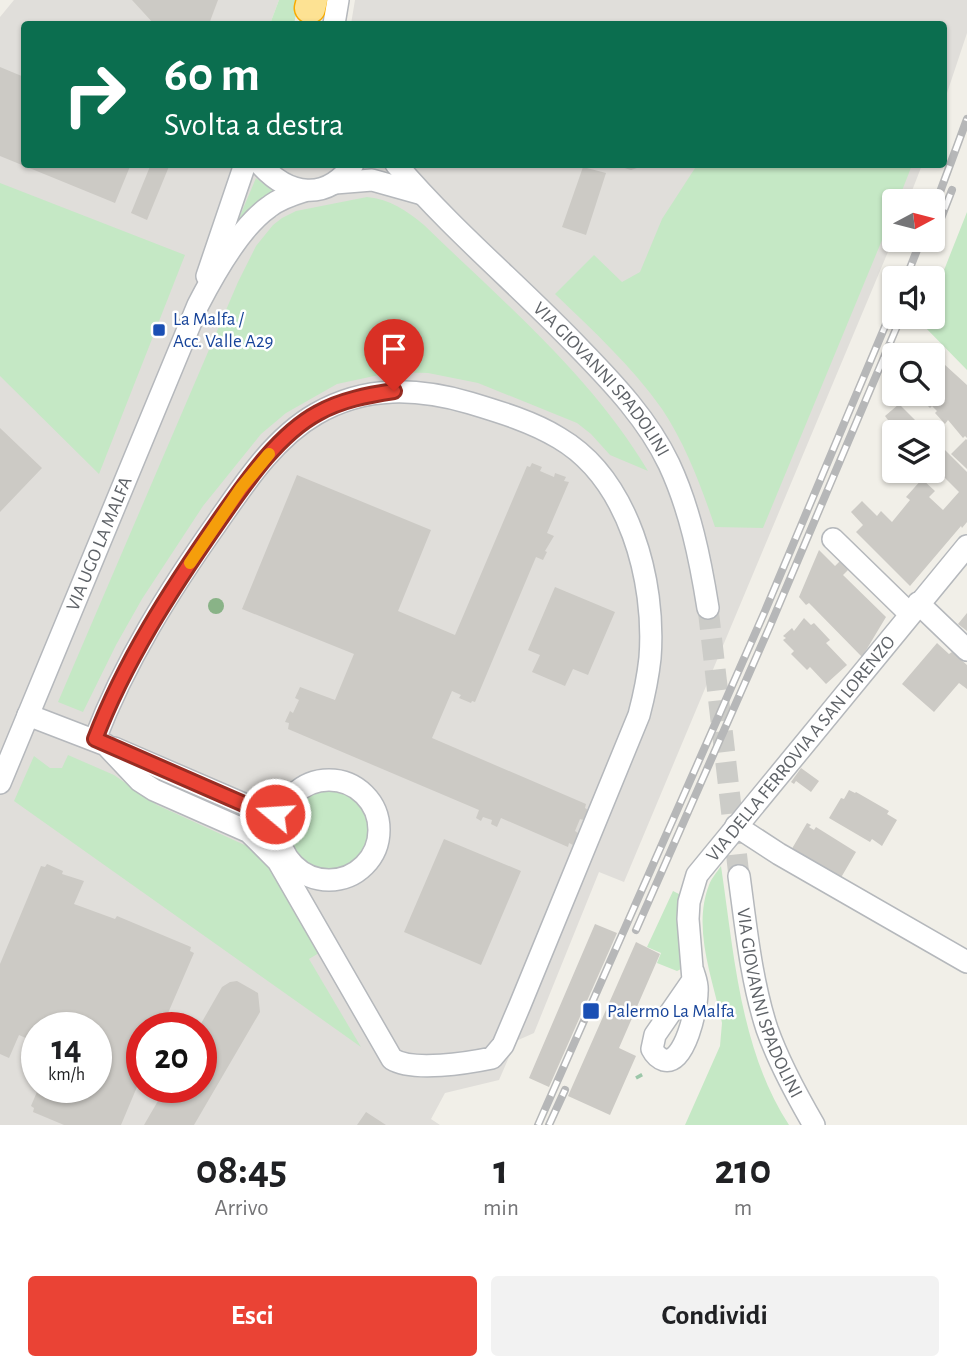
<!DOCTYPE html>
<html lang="it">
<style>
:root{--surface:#fff;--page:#f2f2f2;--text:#202124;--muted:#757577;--accent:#ea4335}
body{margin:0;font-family:"Alegreya Sans",sans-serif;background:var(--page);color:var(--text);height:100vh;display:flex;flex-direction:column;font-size:26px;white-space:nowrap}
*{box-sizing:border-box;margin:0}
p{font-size:23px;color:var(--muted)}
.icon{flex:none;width:38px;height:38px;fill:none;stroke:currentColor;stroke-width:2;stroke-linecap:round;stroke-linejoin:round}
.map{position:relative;height:1125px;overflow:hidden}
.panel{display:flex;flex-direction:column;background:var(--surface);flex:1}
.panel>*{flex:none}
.top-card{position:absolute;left:21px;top:21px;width:926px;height:147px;border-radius:7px;box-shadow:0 2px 5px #0004;background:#0b6e4f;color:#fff;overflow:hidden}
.needle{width:46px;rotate:83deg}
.tools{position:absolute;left:882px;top:189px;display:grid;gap:14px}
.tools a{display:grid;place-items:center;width:63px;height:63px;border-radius:7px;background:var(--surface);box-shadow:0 2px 5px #0004;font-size:35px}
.speed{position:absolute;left:21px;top:1012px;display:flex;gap:14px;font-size:35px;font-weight:700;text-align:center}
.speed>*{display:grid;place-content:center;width:91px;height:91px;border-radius:50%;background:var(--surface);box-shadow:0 2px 5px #0004;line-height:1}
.speed small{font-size:18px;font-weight:400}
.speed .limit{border:10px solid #d22;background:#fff;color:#111}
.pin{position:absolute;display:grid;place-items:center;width:60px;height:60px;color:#fff;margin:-72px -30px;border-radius:50% 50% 50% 0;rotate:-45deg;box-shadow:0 0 7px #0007}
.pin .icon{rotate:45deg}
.me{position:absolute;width:77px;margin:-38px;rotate:288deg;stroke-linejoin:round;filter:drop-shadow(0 0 5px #0008)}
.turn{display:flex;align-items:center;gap:24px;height:147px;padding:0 28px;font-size:32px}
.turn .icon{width:91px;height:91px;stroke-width:2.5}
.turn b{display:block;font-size:49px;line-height:60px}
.eta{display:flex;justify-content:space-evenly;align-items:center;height:119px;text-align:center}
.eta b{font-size:42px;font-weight:700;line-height:49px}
.action{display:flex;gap:14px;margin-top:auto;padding:14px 28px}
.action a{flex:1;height:80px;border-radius:7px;background:var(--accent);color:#fff;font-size:28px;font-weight:700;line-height:80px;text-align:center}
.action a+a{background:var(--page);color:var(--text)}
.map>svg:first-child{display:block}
.industrial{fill:#e0deda;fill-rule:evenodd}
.green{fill:#c5e8c5}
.building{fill:#cccac5}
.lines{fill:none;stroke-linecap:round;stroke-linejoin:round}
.minor-tunnel{stroke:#ccccc8;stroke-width:21;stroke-dasharray:21 10;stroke-linecap:butt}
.minor-casing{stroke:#b5b8bc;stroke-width:24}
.highway-casing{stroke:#f9ab00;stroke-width:33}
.path{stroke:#9cc7a9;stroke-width:3.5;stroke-dasharray:7 3.5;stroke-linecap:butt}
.minor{stroke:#fff;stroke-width:21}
.highway{stroke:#fde293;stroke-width:30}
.rail-casing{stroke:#b6b7b8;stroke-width:8}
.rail{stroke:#fff;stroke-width:5;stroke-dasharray:16;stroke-linecap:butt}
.tree{fill:#89b387}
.route-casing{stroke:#982c22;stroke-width:18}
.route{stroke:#ea4335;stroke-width:12}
.slow{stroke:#f59e0b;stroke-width:12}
.transit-dot{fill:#1a4fb4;stroke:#fff;stroke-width:2.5}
.labels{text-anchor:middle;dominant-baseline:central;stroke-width:5;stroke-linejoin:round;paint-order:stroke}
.transit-label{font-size:19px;fill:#164399;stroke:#fff;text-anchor:start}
.street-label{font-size:19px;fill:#5f6368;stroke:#fff}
</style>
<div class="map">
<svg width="967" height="1125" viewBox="0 0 967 1125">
<rect width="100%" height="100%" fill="#f1efe8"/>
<!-- industrial -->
<path class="industrial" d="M14,0H279L270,24H24V164L922,165L908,201H894V236L890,247L624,882L599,872L534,1033L516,1041L499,1080L445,1093L431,1119L440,1125H0V17ZM37,1027H96V1087H37ZM142,1027H201V1087H142Z
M355,0H967V33L943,105V24H351Z"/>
<!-- green -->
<path class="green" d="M279,0H299L294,24H270Z
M697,165H912L898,201H894V211L763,528L715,527C701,486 686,445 662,409C632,366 592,330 555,294L594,255L622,282L640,272L662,219Z
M256,178L274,192L234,230Z
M0,183L185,255L99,474L0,376Z
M367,197C390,199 407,211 424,225C503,302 591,375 648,471L610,455L591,434L577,423L478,383L428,373L393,372L337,384L286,413L261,434L203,506L142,599L116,645L83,712L58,702L238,282L256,246L273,225L282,218L296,211Z
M967,212V370L922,324L925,317H933V298Z
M68,755L114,775L157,805L249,847L264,860L275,875L319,953L309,959L361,1047L14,801L34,756L50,768H62Z
M288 830a41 41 0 1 1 82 0a41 41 0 1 1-82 0Z
M721,866C734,953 740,1050 789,1125H685L720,1046L722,1023C713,979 692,929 709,885C711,879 717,872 721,866Z
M673,891L683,896V968L677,971L657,963L661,953L647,947Z"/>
<!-- building -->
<path class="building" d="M132,0H218L209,24H154Z
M0,67L24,77V164H131L115,203L0,156Z
M151,164H170L147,220L131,213Z
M638,164L637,168L631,170L615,165Z
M583,167L606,173L586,235L562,227Z
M933,354L967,385V438L965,436L963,438L948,420L945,424L935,413L937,411L932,406L930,408L916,394H933Z
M899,404L927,432H897L885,416Z
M0,428L42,468L0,512Z
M933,438L967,472V522L962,528L961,526L910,586L856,532L863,525L851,512L862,501L877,516L881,511L892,522L910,500L906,497L922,479L935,491L929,497L943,510L959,492L933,466Z
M966,439L967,440V469L951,454Z
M532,463L542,467L540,471L554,477L555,473L566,477L564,481L569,482L547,533L554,536L545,551L547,552L543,560L536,557L475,702L472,701L471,703L459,698L461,695L452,691L432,738L586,804L585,808L588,810L584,820L580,819L575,831L578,833L573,845L569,843L568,847L501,818L497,827L491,824L492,820L483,817L481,821L476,818L479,810L288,729L289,723L285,722L290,711L293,713L299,700L295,698L300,687L335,700L354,654L242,609L297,475L431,530L398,611L455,635L527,466L530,467Z
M819,550L835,566L840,561L848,570L843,575L886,617L862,657L812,606L809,603L806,605L799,597Z
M555,587L615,612L588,675L573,669L565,686L532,672L540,655L528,650Z
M967,613V631L958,624Z
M804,618L811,625L814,623L830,640L826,643L847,665L826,684L810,667L807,670L791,654L794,651L783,640L786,638L783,636L792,628L794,631Z
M937,643L949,654L952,652L967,665V689L959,683L934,712L902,684Z
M801,768L819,781L811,792L796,781L794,784L791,782Z
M849,790L855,793L856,792L889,811L887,814L897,820L882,846L872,839L870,842L829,818L841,798L844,799Z
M807,823L811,825L809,827L814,830L816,827L856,852L839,881L790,852Z
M444,839L521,871L481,965L404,932Z
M47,864L63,871L62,874L84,881L74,904L115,919L117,916L191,947L190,951L194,953L162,1027H142V1075L121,1125H64L33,1112L34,1108L31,1106L39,1087H96V1027H37V1052L25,1047L28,1039L19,1035L9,1058L0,1054V964L41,866L45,867Z
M595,924L617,933L549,1087L529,1078Z
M636,942L660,954L619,1048L636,1056L610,1115L568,1096Z
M237,981L258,993L260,1012L194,1125H144L166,1087H201V1027H199L222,987L230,982Z
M366,1112L386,1125H357Z"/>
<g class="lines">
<!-- minor-tunnel -->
<path class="minor-tunnel" d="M708,608L739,876"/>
<!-- minor casing -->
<g class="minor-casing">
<g id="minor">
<path d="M334,24L338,0"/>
<path d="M260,164C289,196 326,202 353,164"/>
<path id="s1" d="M396,164C453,231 521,287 581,350C614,384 648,420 669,464C690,509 700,558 708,608"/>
<path d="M335,183L372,180L422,194"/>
<path d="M207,276L245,164"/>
<path d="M833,539L910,614"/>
<path d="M918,603L967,650"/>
<path d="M28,715L106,745L140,781L154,790L249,832L278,861L392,1059C413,1072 468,1063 492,1058L503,1045L520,1005L639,715C644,696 648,677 650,658C656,581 629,479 559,438C533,422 500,412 470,403C418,388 366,385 316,414C274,438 244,484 217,523C169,591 125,661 95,739"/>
<path d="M114,748L262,812L281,813"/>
<circle cx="329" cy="830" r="50"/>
<path id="s2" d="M0,783L198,305C214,274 240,227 269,207C279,199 291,195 304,191"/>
<path d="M736,826L779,854L967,962"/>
<path id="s3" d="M739,876C746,927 751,980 767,1029C779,1063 796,1094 814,1125"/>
<path id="s4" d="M693,971C695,978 698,984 697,992C697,1008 685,1065 664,1060C658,1058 655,1055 652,1049L655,1035L693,980L688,919L689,902L697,875L967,546"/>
</g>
</g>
<!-- highway casing -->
<g class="highway-casing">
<path id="highway" d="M310,8L312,0"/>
</g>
<!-- path -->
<path class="path" d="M636,1078L645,1073"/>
<!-- minor -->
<use href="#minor" class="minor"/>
<!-- highway -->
<use href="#highway" class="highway"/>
<!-- rail casing -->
<g class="rail-casing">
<path id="rail" d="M933,211L967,119
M933,239L952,190
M906,278L921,240
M636,930L770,626L901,317
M538,1125L765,611L894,305
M549,1125L565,1090"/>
</g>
<!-- rail -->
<use href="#rail" class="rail"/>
</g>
<!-- trees -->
<circle class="tree" cx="216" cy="606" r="8"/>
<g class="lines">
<!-- route casing -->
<g class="route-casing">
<path id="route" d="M275,814L246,805L95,739C125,661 170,591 218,522C244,485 277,435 318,413C341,400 368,395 394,391"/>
</g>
<!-- route -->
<use href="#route" class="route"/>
<!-- slow -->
<path class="slow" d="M190,563L241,488L269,454"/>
</g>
<!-- markers -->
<g class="transit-dot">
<rect x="152" y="323" width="14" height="14" rx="3.5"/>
<rect x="582" y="1002" width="18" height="18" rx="3.5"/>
</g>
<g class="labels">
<!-- transit labels -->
<g class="transit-label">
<text x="173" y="319">La Malfa /<tspan x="173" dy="22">Acc. Valle A29</tspan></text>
<text x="607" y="1011">Palermo La Malfa</text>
</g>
<!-- street labels -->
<g class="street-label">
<text stroke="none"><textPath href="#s1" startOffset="298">VIA GIOVANNI SPADOLINI</textPath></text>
<text stroke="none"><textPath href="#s2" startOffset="259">VIA UGO LA MALFA</textPath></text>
<text stroke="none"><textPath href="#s4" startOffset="471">VIA DELLA FERROVIA A SAN LORENZO</textPath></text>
<text stroke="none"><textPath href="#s3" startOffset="131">VIA GIOVANNI SPADOLINI</textPath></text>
</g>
</g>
</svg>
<div class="tools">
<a><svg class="needle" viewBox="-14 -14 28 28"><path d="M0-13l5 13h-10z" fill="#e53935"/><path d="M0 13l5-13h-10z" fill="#757577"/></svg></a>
<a><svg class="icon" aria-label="sound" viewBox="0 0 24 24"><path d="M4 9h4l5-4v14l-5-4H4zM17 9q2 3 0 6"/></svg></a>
<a><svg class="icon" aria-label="search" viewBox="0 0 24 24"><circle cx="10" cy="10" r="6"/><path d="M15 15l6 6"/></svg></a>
<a><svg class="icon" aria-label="layers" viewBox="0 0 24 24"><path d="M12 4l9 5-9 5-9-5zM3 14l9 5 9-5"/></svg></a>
</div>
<div class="speed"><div>14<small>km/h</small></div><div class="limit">20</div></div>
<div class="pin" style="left:394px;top:391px;background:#d93025"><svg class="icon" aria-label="arrive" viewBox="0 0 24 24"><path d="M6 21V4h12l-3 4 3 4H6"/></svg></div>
<svg class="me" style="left:275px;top:814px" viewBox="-20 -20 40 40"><circle r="17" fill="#ea4335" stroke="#fff" stroke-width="3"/><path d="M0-11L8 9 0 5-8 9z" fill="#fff"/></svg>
<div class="top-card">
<div class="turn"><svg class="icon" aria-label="right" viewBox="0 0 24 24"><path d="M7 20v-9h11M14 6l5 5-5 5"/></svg><div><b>60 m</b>Svolta a destra</div></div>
</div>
</div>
<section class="panel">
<div class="eta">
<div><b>08:45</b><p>Arrivo</p></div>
<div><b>1</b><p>min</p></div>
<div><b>210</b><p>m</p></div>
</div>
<div class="action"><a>Esci</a><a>Condividi</a></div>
</section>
